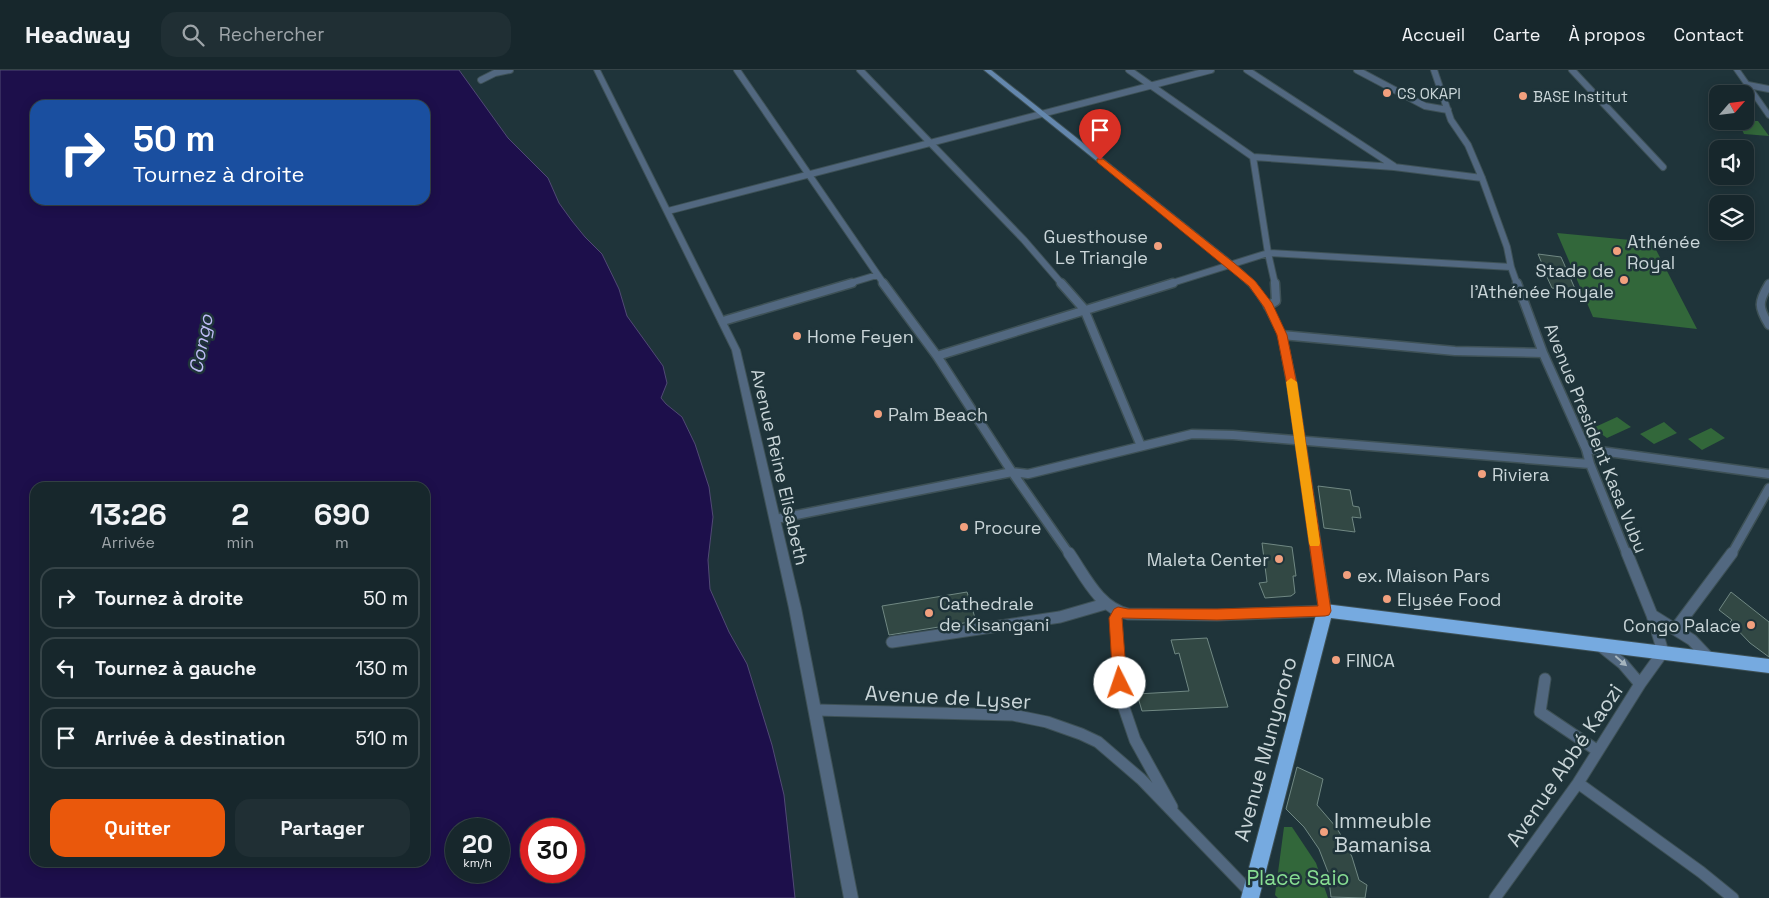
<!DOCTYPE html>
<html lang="fr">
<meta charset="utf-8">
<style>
:root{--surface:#17272c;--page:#202f34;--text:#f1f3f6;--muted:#9ea5a9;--line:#364448;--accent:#ea580c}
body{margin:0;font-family:"Space Grotesk",sans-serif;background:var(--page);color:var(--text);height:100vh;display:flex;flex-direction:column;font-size:19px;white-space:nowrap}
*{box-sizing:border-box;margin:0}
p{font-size:16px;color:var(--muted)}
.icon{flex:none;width:28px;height:28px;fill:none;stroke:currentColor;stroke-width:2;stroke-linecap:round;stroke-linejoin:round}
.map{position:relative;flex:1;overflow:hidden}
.side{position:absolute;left:30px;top:412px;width:400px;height:385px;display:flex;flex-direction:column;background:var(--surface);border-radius:15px;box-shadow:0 2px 12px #0003,0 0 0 1px var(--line)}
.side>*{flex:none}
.guide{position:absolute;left:30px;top:30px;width:400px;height:105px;border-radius:15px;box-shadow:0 2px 12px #0003,0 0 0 1px var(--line);background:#1a4fa0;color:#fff;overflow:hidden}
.needle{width:32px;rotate:62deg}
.buttons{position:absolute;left:1709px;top:15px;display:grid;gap:10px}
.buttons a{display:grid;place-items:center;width:45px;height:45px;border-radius:10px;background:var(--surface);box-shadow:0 2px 12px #0003,0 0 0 1px var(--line);font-size:25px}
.speed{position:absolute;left:445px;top:748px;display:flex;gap:10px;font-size:25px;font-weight:700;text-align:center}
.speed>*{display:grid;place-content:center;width:65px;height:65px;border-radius:50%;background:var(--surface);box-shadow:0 2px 12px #0003,0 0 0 1px var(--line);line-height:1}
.speed small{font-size:12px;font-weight:400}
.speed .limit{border:8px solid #d22;background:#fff;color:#111}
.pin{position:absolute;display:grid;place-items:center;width:42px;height:42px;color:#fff;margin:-51px -21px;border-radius:50% 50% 50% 0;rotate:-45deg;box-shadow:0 0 5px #0007}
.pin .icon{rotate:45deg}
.me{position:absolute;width:55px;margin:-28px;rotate:356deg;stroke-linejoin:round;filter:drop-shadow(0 0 4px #0008)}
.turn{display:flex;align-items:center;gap:18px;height:105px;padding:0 20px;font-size:22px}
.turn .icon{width:65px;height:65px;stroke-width:2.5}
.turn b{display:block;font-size:35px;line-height:42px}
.eta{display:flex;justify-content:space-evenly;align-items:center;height:85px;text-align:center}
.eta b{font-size:30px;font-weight:800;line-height:35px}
.primary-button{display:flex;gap:10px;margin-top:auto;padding:10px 20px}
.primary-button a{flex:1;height:58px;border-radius:15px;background:var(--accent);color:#fff;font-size:20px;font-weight:800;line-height:58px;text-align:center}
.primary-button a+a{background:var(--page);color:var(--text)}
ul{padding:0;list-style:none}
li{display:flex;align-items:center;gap:15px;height:62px;margin:0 10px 8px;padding:0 10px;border:2px solid var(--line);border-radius:15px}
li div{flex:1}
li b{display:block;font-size:19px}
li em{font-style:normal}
header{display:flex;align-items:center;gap:30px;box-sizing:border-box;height:70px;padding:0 25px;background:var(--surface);border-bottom:1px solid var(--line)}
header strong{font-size:24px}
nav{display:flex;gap:28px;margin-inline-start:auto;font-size:18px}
.search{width:350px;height:45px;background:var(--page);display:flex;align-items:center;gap:12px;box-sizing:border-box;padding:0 18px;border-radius:15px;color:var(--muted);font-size:19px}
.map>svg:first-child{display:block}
.green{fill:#32673a}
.water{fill:#1d0f4b;stroke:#514a75;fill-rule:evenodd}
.building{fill:#324844;stroke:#708883}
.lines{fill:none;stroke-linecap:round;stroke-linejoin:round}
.minor-far2-casing{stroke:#3e5156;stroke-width:8}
.minor-far1-casing{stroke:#3e5156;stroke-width:11}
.minor-casing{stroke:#3e5156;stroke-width:13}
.tertiary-casing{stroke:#3e5156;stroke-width:2}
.secondary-casing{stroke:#3e5156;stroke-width:2}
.trunk-casing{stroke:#3e5156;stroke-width:2}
.minor-far2{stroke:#526880;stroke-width:6}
.minor-far1{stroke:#526880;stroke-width:8}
.minor{stroke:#526880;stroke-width:11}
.tertiary{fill:#526880;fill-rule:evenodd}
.secondary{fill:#6487ad;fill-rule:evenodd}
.trunk{fill:#76aae0;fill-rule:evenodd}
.oneway{fill:#a5b4be}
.route{fill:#ea580c;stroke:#983908}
.slow{fill:#f59e0b}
.poi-dot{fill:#f2a07e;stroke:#1f343a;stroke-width:2}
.labels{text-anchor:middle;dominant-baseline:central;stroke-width:5;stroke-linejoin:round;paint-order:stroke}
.far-poi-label{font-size:15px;fill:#c9d5d8;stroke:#1f343a;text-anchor:start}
.poi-label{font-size:18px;fill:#c9d5d8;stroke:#1f343a;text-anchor:start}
.street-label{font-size:18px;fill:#c9d5d8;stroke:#1f343a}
.water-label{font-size:19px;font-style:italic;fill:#bebcf6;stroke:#1f343a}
.near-street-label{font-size:21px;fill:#c9d5d8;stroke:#1f343a}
.near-poi-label{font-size:21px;fill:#c9d5d8;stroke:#1f343a;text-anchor:start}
.near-park-label{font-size:21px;fill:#87dd92;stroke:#1f343a}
</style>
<header>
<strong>Headway</strong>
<div class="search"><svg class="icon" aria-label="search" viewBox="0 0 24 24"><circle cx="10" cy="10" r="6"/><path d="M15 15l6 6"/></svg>Rechercher</div>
<nav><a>Accueil</a><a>Carte</a><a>À propos</a><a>Contact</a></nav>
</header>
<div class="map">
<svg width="1769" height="828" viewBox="0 0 1769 828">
<rect width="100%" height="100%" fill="#1f343a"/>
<!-- green -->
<path class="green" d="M1738,51H1758L1769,66L1744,64Z
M1557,163L1652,172L1697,259L1593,247Z
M1617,347L1631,357L1607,368L1593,358Z
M1664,352L1677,363L1654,374L1640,364Z
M1711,358L1725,368L1702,380L1688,369Z
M1284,757H1292L1316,793L1328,828H1278L1275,825Z"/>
<!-- water -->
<path class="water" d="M0,0H459L508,68L548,108L559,133L572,151L585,167L602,184L619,219L627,246L663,296L667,313L661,328L666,334L682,347L695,374L709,417L713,447L708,490L710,519L729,562L747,594L772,675L784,725L795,828H0ZM35,35H425V130H35ZM35,418H425V792H35ZM456,759H499V801H456ZM531,759H574V801H531Z"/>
<!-- building -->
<path class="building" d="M1538,184L1561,187L1576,221L1552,218L1546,205L1538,204L1535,196H1543Z
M1318,416L1350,420L1353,436L1359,437L1361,448L1352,447L1355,462L1324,458Z
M1262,473L1292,477L1296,506H1293L1295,523L1291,526L1265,528L1259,513L1267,512Z
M967,522L976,551L889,565L882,536Z
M1731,522L1769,552V587L1750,573L1730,552L1732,550L1719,540Z
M1207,568L1228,637L1142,641L1137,624L1189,621L1179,583L1175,584L1171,570Z
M1297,697L1323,709L1317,735L1336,757L1345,772L1352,787L1359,810L1367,815L1365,828L1331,827L1328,802L1319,779L1304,757L1286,739Z"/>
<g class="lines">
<!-- minor-far2 casing -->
<g class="minor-far2-casing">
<path id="minor-far2" d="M737,0L884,214
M860,0L1024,170L1062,214
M1129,0L1253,87L1394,97L1482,108
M1247,0L1394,96
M1357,0L1425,36L1448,40
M1434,0L1451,50L1468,75L1482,108L1507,177L1511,197L1517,214
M1572,0L1663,97
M481,10L495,3L510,0
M1748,15L1769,19
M1253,87L1268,183L1275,214
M668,141L1211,0
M847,214L877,205
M1169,214L1268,183L1511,197"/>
</g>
<!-- minor-far1 casing -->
<g class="minor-far1-casing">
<path id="minor-far1" d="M883,213L937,286L1012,402L1070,485
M1061,213L1084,239L1141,376
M1517,213L1543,283L1586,379L1590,394L1627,485
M1769,214C1758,232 1758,237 1769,255
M1268,236L1276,231L1275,213
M723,251L852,213
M1282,265L1455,281L1543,283
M937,286L1173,213
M1586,379L1769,404
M776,449L1012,402L1028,404L1192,364L1233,365L1590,394
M1731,485L1769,418"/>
</g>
<!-- minor casing -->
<g class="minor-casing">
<path id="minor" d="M1069,483C1085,506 1099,538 1128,544L1217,545L1325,541
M1118,542L1116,548L1121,629L1135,670L1172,737
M1652,545L1692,570L1708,587
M1676,558L1732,483
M892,572L1060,547L1105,534
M1603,578L1623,594L1640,614
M1545,609L1540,642L1598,681
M816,640L1013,645L1047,652L1081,664L1098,672L1141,709L1251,823
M1578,713L1701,802L1733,828
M1495,828L1578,713L1640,614L1663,582L1652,545L1627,483"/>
</g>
<!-- tertiary casing -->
<g class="tertiary-casing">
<path id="tertiary" d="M594,0H600L740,280L801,538L858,828H844L789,538L732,280Z
M1734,0H1740L1769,41V48L1767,47Z"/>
</g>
<!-- secondary casing -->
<g class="secondary-casing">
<path id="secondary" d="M984,0H991L1234,193L1255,212L1262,221L1272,236L1286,265L1297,315L1331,541L1329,544L1325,546L1321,544L1319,541L1287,315L1278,265L1264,237L1256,225L1249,216L1228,197Z"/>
</g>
<!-- trunk casing -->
<g class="trunk-casing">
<path id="trunk" d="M1325,534L1769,589V603L1331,548L1259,828H1241L1317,541L1320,536Z"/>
</g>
<!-- minor-far2 -->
<use href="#minor-far2" class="minor-far2"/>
<!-- minor-far1 -->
<use href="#minor-far1" class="minor-far1"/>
<!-- minor -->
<use href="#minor" class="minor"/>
<!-- tertiary -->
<use href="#tertiary" class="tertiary"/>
<!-- secondary -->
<use href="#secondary" class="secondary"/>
<!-- trunk -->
<use href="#trunk" class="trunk"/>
</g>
<!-- one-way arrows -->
<defs><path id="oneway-solid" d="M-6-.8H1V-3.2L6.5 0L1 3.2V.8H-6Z" transform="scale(1.25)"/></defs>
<use class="oneway" href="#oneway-solid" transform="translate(1621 591) rotate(41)"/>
<!-- route -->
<path class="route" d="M1097,89H1103L1234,193L1255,211L1272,233L1287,265L1297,315L1331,541L1329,545L1325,546L1217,550L1122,548L1127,613L1125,617L1120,619L1115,617L1113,613L1109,548L1114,539L1118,537L1128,539H1217L1318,536L1287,315L1277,265L1264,237L1249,216L1097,92Z"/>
<!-- slow -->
<path class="slow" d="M1291,308L1297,312L1320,473L1319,476H1310L1309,473L1286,312Z"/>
<!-- markers -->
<g class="poi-dot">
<circle cx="1387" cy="23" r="5"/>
<circle cx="1523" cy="26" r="5"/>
<circle cx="1158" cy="176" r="5"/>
<circle cx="1617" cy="181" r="5"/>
<circle cx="1624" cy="210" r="5"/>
<circle cx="797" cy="266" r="5"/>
<circle cx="878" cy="344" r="5"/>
<circle cx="1482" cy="404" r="5"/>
<circle cx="964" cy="457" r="5"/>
<circle cx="1279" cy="489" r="5"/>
<circle cx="1347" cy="505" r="5"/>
<circle cx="1387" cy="529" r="5"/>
<circle cx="929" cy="543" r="5"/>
<circle cx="1751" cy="555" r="5"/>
<circle cx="1336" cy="590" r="5"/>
<circle cx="1324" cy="762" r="5"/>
</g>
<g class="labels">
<!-- far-poi labels -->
<g class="far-poi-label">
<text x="1397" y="23">CS OKAPI</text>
<text x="1533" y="26">BASE Institut</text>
</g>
<!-- poi labels -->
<g class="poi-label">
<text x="1148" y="166" text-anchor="end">Guesthouse<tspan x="1148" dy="21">Le Triangle</tspan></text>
<text x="1627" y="171">Athénée<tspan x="1627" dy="21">Royal</tspan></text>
<text x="1614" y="200" text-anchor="end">Stade de<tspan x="1614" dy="21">l'Athénée Royale</tspan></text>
<text x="807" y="266">Home Feyen</text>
<text x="888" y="344">Palm Beach</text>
<text x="1492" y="404">Riviera</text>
<text x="974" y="457">Procure</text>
<text x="1269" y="489" text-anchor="end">Maleta Center</text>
<text x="1357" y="505">ex. Maison Pars</text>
<text x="1397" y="529">Elysée Food</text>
<text x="939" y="533">Cathedrale<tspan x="939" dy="21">de Kisangani</tspan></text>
<text x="1741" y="555" text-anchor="end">Congo Palace</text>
<text x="1346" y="590">FINCA</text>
</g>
<!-- street labels -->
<g class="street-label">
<text transform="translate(1596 368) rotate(68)">Avenue President Kasa Vubu</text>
<text transform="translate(780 397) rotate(77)">Avenue Reine Elisabeth</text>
</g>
<!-- water labels -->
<g class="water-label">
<text transform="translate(201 274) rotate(-79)">Congo</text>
</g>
<!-- near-street labels -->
<g class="near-street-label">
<text transform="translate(948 627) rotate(3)">Avenue de Lyser</text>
<text transform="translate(1265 679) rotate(-75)">Avenue Munyororo</text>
<text transform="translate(1564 695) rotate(-56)">Avenue Abbé Kaozi</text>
</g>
<!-- near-poi labels -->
<g class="near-poi-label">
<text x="1334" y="750">Immeuble<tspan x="1334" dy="24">Bamanisa</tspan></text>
</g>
<!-- near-park labels -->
<g class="near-park-label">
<text x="1298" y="807">Place Saio</text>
</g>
</g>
</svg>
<div class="buttons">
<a><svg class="needle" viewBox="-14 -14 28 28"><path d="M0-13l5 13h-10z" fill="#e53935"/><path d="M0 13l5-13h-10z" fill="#9ea5a9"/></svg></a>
<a><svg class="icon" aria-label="sound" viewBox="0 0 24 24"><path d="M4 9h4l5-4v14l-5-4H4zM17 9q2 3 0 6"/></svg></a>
<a><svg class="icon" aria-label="layers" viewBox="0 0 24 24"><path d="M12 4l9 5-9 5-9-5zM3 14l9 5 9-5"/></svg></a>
</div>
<div class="speed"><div>20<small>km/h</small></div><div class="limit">30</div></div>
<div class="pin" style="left:1100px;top:90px;background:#d93025"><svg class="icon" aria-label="arrive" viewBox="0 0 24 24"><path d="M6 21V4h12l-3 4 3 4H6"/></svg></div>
<svg class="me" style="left:1120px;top:613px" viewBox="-20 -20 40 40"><circle r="19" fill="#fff"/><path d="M0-13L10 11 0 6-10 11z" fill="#ea580c"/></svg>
<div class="guide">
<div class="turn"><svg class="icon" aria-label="right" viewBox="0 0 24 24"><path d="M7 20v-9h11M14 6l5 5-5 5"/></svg><div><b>50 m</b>Tournez à droite</div></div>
</div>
<section class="side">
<div class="eta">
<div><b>13:26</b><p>Arrivée</p></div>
<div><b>2</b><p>min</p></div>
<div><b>690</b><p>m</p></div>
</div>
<ul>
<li><svg class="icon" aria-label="right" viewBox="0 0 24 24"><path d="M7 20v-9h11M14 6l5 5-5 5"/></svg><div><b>Tournez à droite</b></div><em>50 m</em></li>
<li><svg class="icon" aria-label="left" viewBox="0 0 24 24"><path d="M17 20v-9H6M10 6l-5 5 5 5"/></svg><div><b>Tournez à gauche</b></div><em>130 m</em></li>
<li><svg class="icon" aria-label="arrive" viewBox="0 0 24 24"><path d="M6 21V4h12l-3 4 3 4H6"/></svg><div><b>Arrivée à destination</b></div><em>510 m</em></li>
</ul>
<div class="primary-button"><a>Quitter</a><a>Partager</a></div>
</section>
</div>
